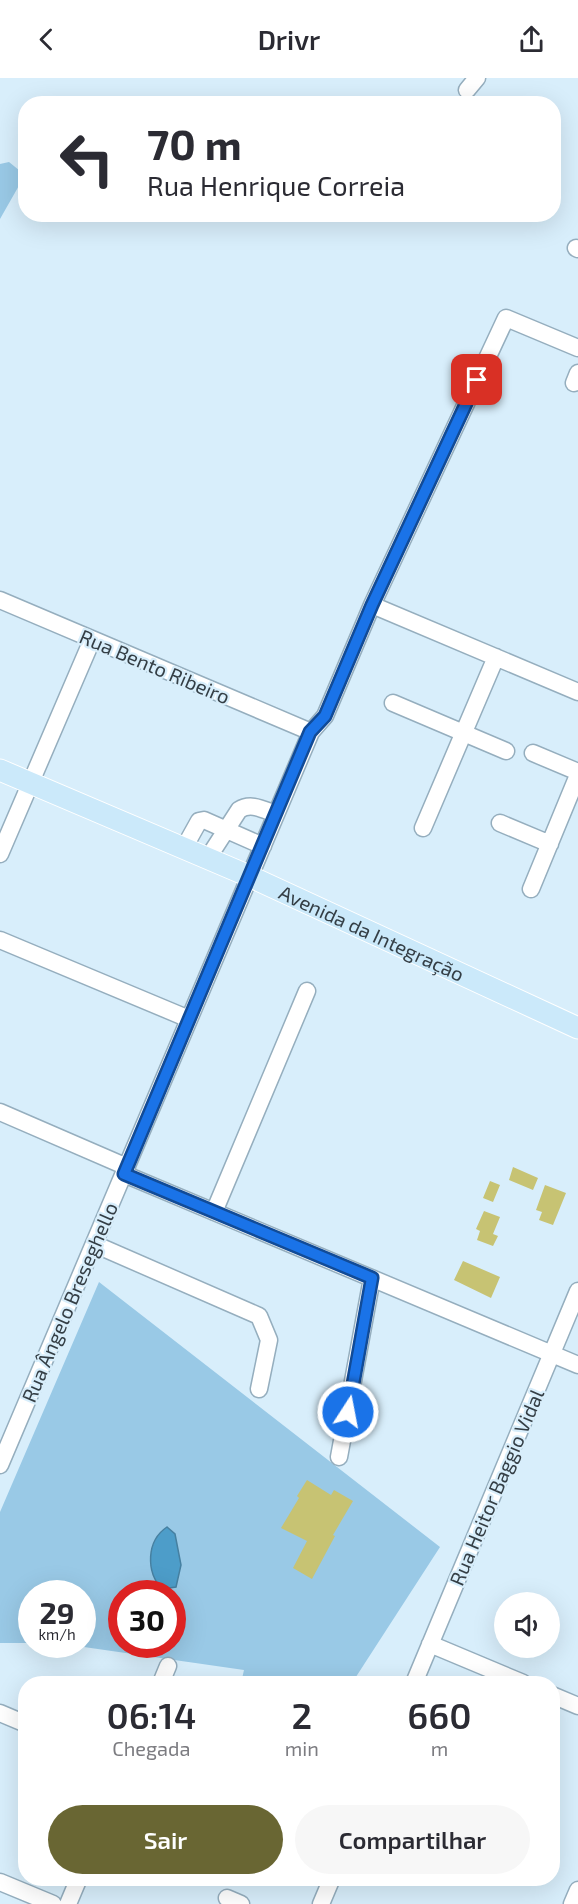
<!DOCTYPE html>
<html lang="pt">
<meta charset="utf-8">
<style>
:root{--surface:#fff;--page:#f7f7f7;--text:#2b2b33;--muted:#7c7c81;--accent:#696633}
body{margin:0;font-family:"Exo 2",sans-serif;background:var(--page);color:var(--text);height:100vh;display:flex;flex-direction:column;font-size:22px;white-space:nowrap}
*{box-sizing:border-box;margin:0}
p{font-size:20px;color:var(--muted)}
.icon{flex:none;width:33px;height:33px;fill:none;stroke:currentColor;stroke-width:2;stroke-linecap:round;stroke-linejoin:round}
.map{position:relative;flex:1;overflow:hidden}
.drawer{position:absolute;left:18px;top:1598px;width:542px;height:210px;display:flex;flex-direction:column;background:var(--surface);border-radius:24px;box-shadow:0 6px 24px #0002}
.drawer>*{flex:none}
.top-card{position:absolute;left:18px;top:18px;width:543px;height:126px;border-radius:24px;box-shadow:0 6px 24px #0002;background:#fff;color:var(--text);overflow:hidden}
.fabs{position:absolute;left:494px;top:1514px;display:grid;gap:12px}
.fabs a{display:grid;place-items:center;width:66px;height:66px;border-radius:50%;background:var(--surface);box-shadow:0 6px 24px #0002;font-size:30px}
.speed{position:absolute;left:18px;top:1502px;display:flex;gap:12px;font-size:30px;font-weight:700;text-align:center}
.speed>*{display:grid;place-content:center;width:78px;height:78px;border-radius:50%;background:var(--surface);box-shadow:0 6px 24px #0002;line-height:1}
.speed small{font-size:15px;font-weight:400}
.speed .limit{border:9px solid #d22;background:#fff;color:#111}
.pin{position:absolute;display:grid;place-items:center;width:51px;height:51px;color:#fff;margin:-26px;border-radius:12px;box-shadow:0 3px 9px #0006}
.me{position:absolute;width:66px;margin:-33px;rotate:11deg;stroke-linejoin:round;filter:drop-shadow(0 0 4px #0008)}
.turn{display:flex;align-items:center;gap:21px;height:126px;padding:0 30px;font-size:27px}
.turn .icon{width:78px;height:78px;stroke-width:2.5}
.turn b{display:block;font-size:42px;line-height:51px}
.eta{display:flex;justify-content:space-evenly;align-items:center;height:102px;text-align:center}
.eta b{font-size:36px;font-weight:600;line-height:42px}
.button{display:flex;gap:12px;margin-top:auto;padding:12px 30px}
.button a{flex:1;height:69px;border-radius:36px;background:var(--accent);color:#fff;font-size:24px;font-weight:600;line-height:69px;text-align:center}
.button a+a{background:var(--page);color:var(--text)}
header{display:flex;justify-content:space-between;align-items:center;height:78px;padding:0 30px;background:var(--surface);font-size:27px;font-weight:600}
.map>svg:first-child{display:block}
.green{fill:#99c9e6;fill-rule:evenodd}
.water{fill:#4d9dc9;stroke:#4680a1;stroke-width:1.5}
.building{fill:#c7c373}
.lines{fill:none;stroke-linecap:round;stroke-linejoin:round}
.minor-casing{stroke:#95aebe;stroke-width:19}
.major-casing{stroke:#fff;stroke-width:23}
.minor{stroke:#fff;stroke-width:16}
.major{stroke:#cbe9fa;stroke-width:21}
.route-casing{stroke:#114b97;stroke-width:15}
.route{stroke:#1a73e8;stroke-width:10}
.labels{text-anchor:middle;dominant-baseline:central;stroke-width:4.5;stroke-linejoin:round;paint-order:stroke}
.street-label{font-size:20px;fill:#343e45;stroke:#d8eefb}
</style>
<header><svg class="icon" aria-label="back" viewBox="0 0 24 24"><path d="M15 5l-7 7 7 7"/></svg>Drivr<svg class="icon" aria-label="share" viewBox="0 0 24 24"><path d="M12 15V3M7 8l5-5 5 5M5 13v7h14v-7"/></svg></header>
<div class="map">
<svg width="578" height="1826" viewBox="0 0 578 1826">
<rect width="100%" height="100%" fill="#d8eefb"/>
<!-- green -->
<path class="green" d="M9,84L25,97L0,141V86Z
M99,1204L440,1469L352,1605H241L244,1592L63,1566H82V1515H32L31,1565H0V1434ZM122,1515H172V1566H122Z"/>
<!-- water -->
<path class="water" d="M167,1449L175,1456L181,1487L176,1509L162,1511C146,1494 146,1463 167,1449Z"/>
<!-- building -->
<path class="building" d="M513,1089L538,1100L533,1112L509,1102Z
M490,1103L500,1107L493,1124L483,1120Z
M545,1107L566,1115L553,1147L539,1142L542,1134L536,1132Z
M484,1133L500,1139L493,1156L498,1158L493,1168L477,1162L480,1153L476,1151Z
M463,1183L500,1199L491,1220L454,1202Z
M307,1402L331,1417L334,1412L353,1423L333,1457L335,1458L312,1501L293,1490L307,1463L281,1450L299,1420L297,1418Z"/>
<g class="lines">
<!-- minor casing -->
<g class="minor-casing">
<path id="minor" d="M467,12L477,0
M576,170L578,171
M574,305L578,295
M0,522L311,654
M372,527L578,614
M393,625L506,673
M533,675L578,694
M500,745L550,766
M423,750L496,579
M184,770L199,743L204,742L263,768
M0,776L92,562
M208,780L239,732C251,724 264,732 276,736
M531,811L578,697
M0,862L189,941
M0,1034L127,1089
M124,1096L578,1287
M214,1134L307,913
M94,1166L259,1238L269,1262L259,1311
M339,1379L372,1200
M0,1387L311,654L325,638L372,527L506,240L578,270
M430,1566L523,1605
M161,1605L168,1588
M414,1605L578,1213
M552,1617L578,1628
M0,1635L26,1646
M0,1804L53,1826
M227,1820L241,1826
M68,1826L79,1800
M321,1826L332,1800
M572,1826L578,1812"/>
</g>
<!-- major casing -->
<g class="major-casing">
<g id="major">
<path id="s1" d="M0,692L249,798L578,950"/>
</g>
</g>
<!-- minor -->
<use href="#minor" class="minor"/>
<!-- major -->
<use href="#major" class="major"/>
</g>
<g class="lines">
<!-- route casing -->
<g class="route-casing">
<path id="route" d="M348,1334L372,1200L124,1096L310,654L325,638L372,527L477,302"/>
</g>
<!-- route -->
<use href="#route" class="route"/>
</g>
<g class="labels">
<!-- street labels -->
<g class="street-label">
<text transform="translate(155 588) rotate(23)">Rua Bento Ribeiro</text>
<text stroke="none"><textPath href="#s1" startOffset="406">Avenida da Integração</textPath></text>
<text transform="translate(69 1224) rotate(-67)">Rua Ângelo Breseghello</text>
<text transform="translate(496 1409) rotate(-67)">Rua Heitor Baggio Vidal</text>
</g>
</g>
</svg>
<div class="fabs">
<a><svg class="icon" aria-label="sound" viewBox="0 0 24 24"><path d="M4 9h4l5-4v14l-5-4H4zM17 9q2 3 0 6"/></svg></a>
</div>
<div class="speed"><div>29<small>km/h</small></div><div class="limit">30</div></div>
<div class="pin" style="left:477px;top:302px;background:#d93025"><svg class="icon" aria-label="arrive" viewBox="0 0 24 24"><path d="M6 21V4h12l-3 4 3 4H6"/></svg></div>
<svg class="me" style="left:348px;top:1334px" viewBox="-20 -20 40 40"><circle r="17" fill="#1a73e8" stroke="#fff" stroke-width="3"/><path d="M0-11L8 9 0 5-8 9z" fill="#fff"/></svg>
<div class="top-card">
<div class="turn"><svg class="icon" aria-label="left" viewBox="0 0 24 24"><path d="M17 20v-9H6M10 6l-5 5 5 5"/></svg><div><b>70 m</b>Rua Henrique Correia</div></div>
</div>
<section class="drawer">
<div class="eta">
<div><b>06:14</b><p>Chegada</p></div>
<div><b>2</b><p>min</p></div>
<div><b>660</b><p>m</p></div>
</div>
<div class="button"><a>Sair</a><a>Compartilhar</a></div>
</section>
</div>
